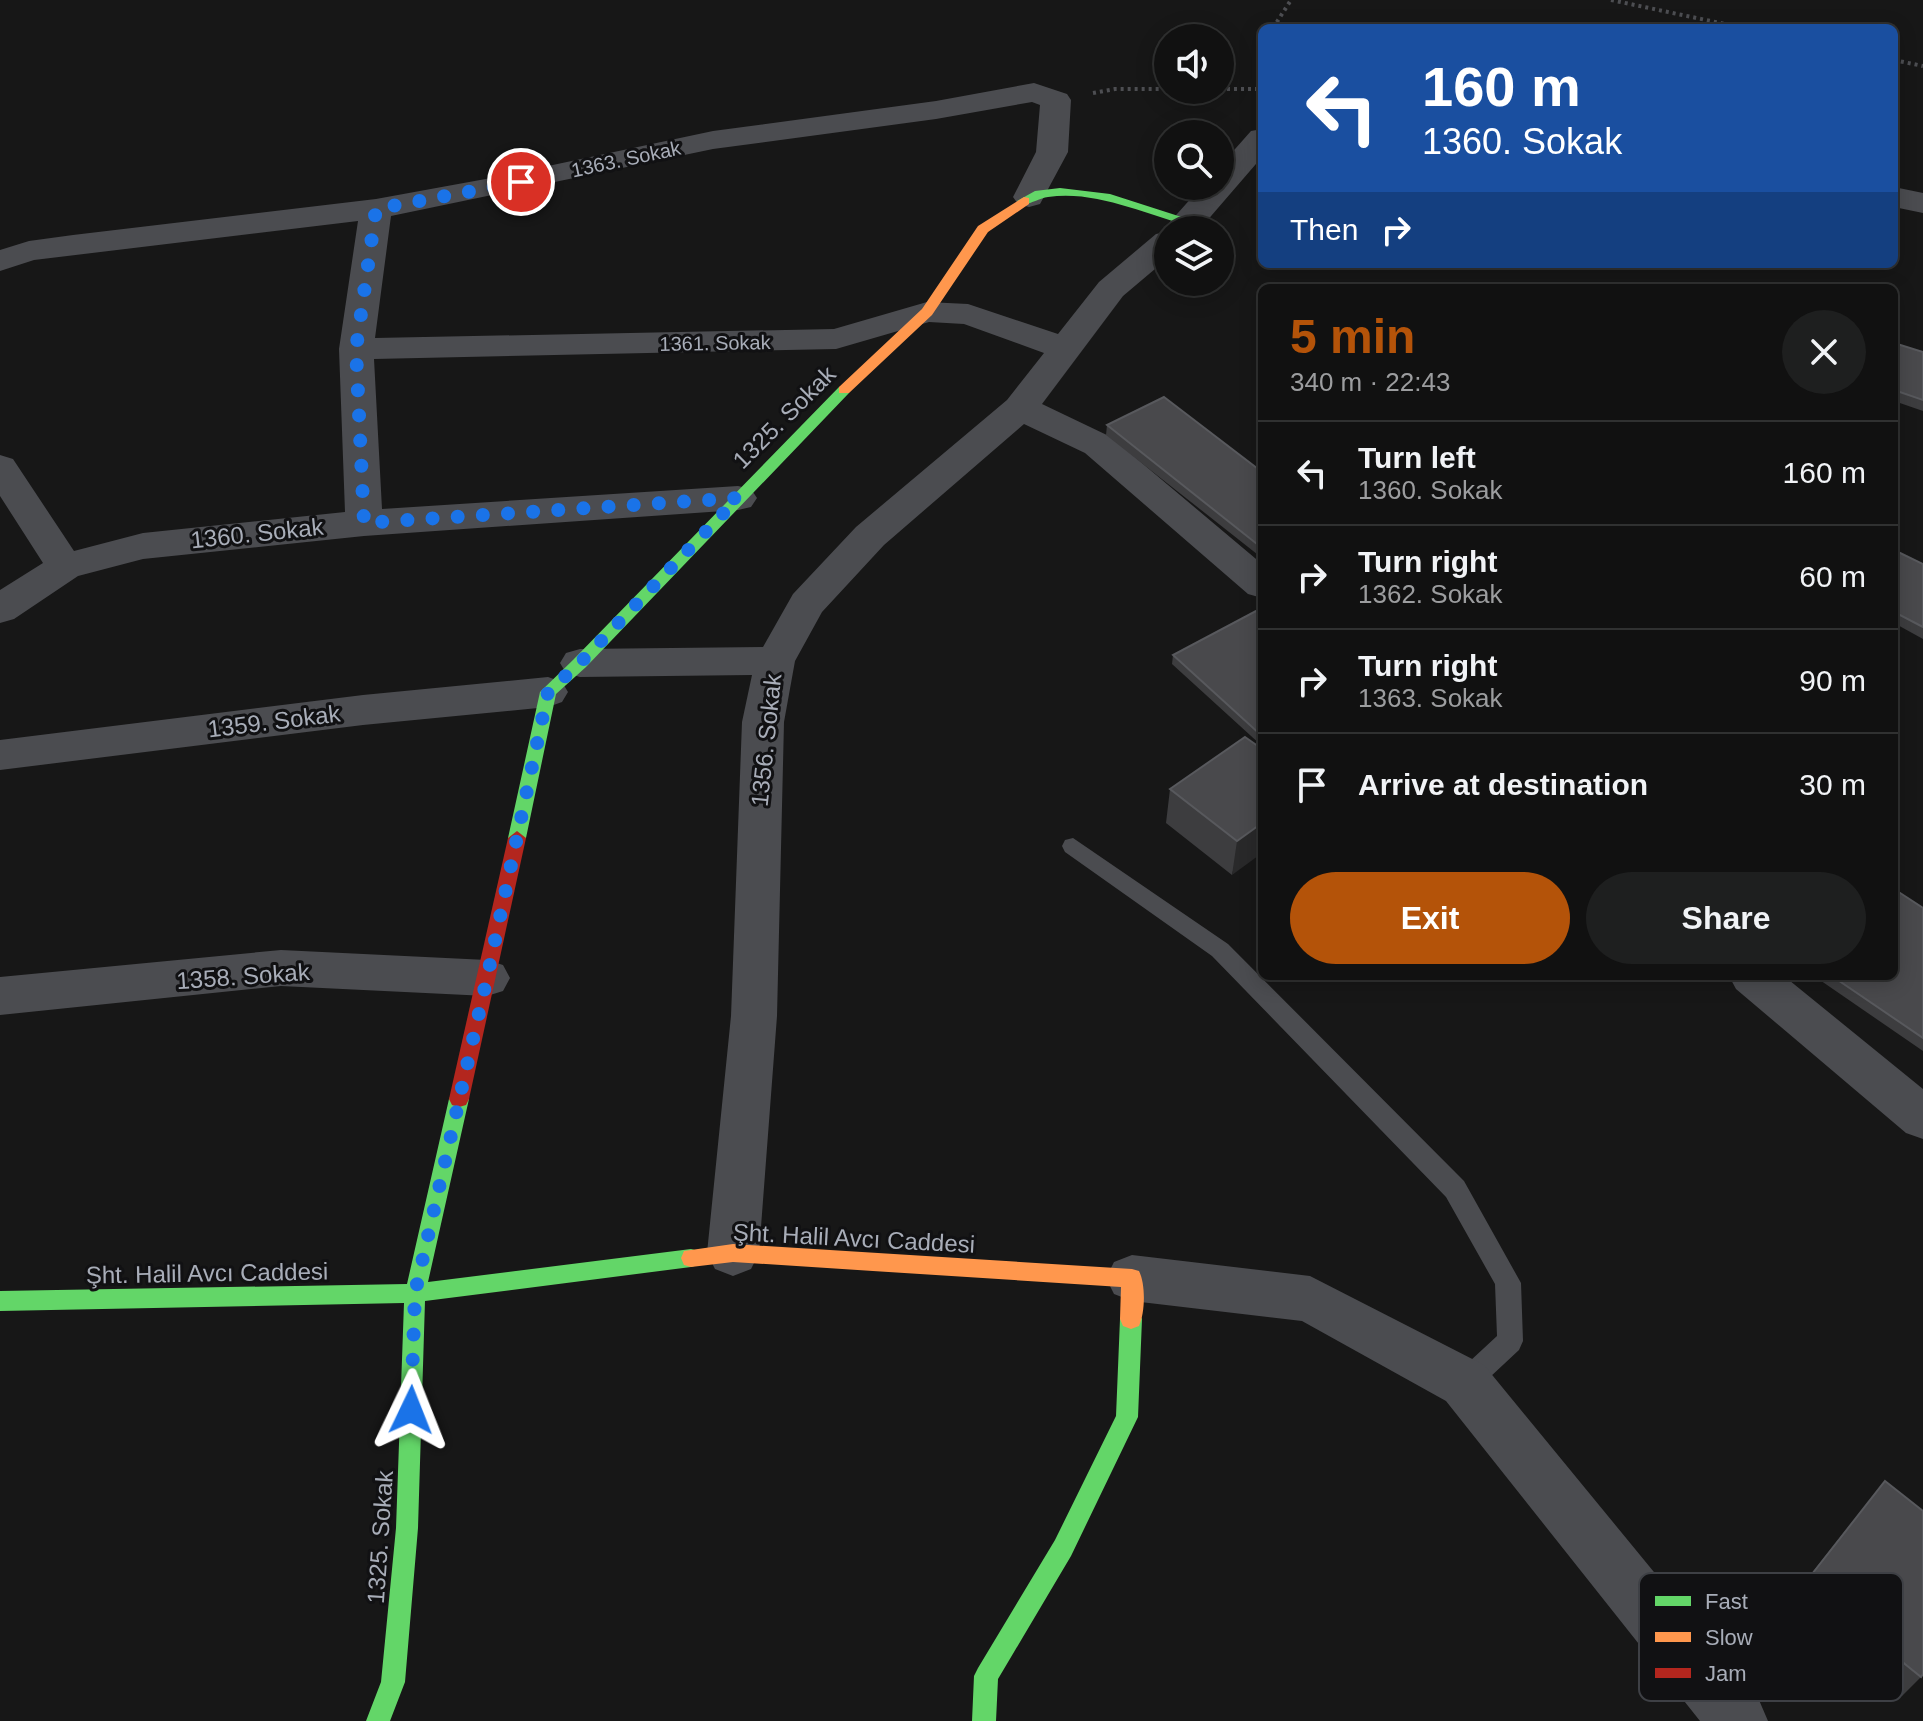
<!DOCTYPE html>
<meta charset="utf-8">
<style>
:root{--surface:#111;--page:#1e1f1f;--text:#f1f3f6;--muted:#9c9d9f;--line:#303131;--accent:#b45309}
body{margin:0;font-family:Helvetica,sans-serif;background:var(--page);color:var(--text);height:100vh;display:flex;flex-direction:column;font-size:30px;white-space:nowrap}
*{box-sizing:border-box;margin:0}
p{font-size:26px;color:var(--muted)}
.icon{flex:none;width:44px;height:44px;fill:none;stroke:currentColor;stroke-width:2;stroke-linecap:round;stroke-linejoin:round}
.map{position:relative;flex:1;overflow:hidden}
.sheet{position:absolute;left:1258px;top:284px;width:640px;height:696px;display:flex;flex-direction:column;background:var(--surface);border-radius:12px;box-shadow:0 4px 20px #0003,0 0 0 2px var(--line)}
.sheet>*{flex:none}
.banner{position:absolute;left:1258px;top:24px;width:640px;height:244px;border-radius:12px;box-shadow:0 4px 20px #0003,0 0 0 2px var(--line);background:#1a4fa0;color:#fff;overflow:hidden}
.controls{position:absolute;left:1154px;top:24px;display:grid;gap:16px}
.controls a{display:grid;place-items:center;width:80px;height:80px;border-radius:50%;background:var(--surface);box-shadow:0 4px 20px #0003,0 0 0 2px var(--line);font-size:40px}
.pin{position:absolute;display:grid;place-items:center;width:68px;height:68px;color:#fff;margin:-34px;border:4px solid #fff;border-radius:50%;box-shadow:0 2px 8px #0007}
.me{position:absolute;width:88px;margin:-44px;rotate:2deg;stroke-linejoin:round;filter:drop-shadow(0 0 6px #0008)}
.turn{display:flex;align-items:center;gap:28px;height:168px;padding:0 32px;font-size:36px}
.turn .icon{width:104px;height:104px;stroke-width:2.5}
.turn b{display:block;font-size:56px;line-height:68px}
.then{display:flex;align-items:center;height:76px;padding:0 32px;background:#0003;gap:16px;font-size:30px}
.round{display:grid;place-items:center;flex:none;width:84px;height:84px;border-radius:42px;background:var(--page)}
.head{display:flex;align-items:center;justify-content:space-between;height:136px;padding:0 32px}
h1{font-size:48px;font-weight:700;line-height:60px;color:var(--accent)}
.button{display:flex;gap:16px;margin-top:auto;padding:16px 32px}
.button a{flex:1;height:92px;border-radius:48px;background:var(--accent);color:#fff;font-size:32px;font-weight:700;line-height:92px;text-align:center}
.button a+a{background:var(--page);color:var(--text)}
ul{padding:0;list-style:none}
li{display:flex;align-items:center;gap:24px;height:104px;padding:0 32px;border-top:2px solid var(--line)}
li div{flex:1}
li b{display:block;font-size:30px}
li em{font-style:normal}
.map>svg:first-child{display:block}
.lines{fill:none;stroke-linecap:round;stroke-linejoin:round}
.path{stroke:#4d4e52;stroke-width:4;stroke-dasharray:3 4;stroke-linecap:butt}
.lane{fill:#4b4c50;fill-rule:evenodd}
.street{fill:#4b4c50;fill-rule:evenodd}
.fast{fill:#63d668;fill-rule:evenodd}
.slow{fill:#ff974d;fill-rule:evenodd}
.jam{fill:#b3261e;fill-rule:evenodd}
.wall{fill:#3d3d3f}
.shaded-wall{fill:#29292a}
.building{fill:#49494c;stroke:#58595d;stroke-width:2}
.route{stroke:#1a73e8;stroke-width:14;stroke-dasharray:0 25.2}
.labels{text-anchor:middle;dominant-baseline:central;stroke-width:6;stroke-linejoin:round;paint-order:stroke}
.far-street-label{font-size:20px;fill:#a8adb8;stroke:#111113}
.street-label{font-size:24px;fill:#a8adb8;stroke:#111113}
.key{fill:#111113;stroke:#3e4045;stroke-width:2}
.key-label{font-size:22px;fill:#a8adb8}
</style>
<div class="map">
<svg width="1923" height="1721" viewBox="0 0 1923 1721">
<rect width="100%" height="100%" fill="#171717"/>
<g class="lines">
<!-- path -->
<path class="path" d="M1611,0L1744,28
M1273,28L1291,0
M1894,60L1923,66
M1220,89H1262
M1093,93L1115,89H1168"/>
<!-- lane -->
<path class="lane" d="M1073,838L1228,944L1464,1181L1521,1283L1523,1341L1519,1350L1474,1392L1465,1395L1456,1392L1452,1383L1456,1374L1497,1336L1495,1284L1446,1197L1212,956L1065,852L1062,846L1065,840Z"/>
<!-- street -->
<path class="street" d="M1034,83L1067,94L1071,100L1068,152L1040,204L1029,207L1018,204L1013,197L1036,152L1040,105L1032,102L936,119L713,149L391,216L375,338L834,329L927,302L968,304L1058,334L1099,282L1156,234L1166,232L1169,223L1202,186H1220V166L1251,131L1262,129V157L1199,230H1168V258L1123,296L1042,404L1111,437L1262,564V598L1248,594L1085,453L1024,424L884,545L822,612L795,661L784,722L777,1016L759,1253L751,1269L733,1276L715,1269L707,1253L731,1016L742,722L752,675L580,677L566,673L560,663L566,653L580,649L763,647L793,594L856,527L1007,400L1044,353L964,324L929,322L836,349L374,359L382,509L738,486L751,489L757,498L751,507L738,510L364,536L143,559L78,576L14,619L0,623V590L43,563L0,496V455L13,459L74,551L143,533L345,512L339,349L358,221L34,260L0,271V250L29,241L73,235L376,199L491,178L713,131L936,101Z
M1894,187L1923,193V213L1894,207Z
M548,677L562,682L568,692L562,702L548,707L363,725L0,770V740L363,695Z
M281,950L487,960L503,965L510,978L503,991L487,996L281,986L0,1015V977Z
M1729,976H1784L1923,1089V1139L1906,1133L1736,989Z
M1132,1255L1310,1276L1484,1365L1759,1700L1768,1721H1700L1446,1401L1302,1321L1132,1301L1114,1294L1106,1278L1114,1262Z"/>
<!-- fast -->
<path class="fast" d="M1060,188L1110,194L1197,222L1190,226C1144,214 1096,190 1048,197C1040,198 1032,203 1024,205L1017,201L1035,191Z
M844,385L849,387V393L586,667L556,694L526,838L517,845L511,843L508,838L540,692L574,659L839,387Z
M459,1091L466,1093L469,1099L428,1282L691,1249L698,1251L701,1258L698,1265L691,1267L425,1301L418,1528L405,1682L390,1721H366L381,1682L396,1528L404,1303L0,1311V1291L407,1284L449,1099L452,1093Z
M1131,1309L1139,1312L1142,1319L1138,1417L1071,1556L998,1679L996,1721H972L974,1676L978,1668L1055,1540L1116,1416L1120,1319L1123,1312Z"/>
<!-- slow -->
<path class="slow" d="M1024,197L1029,198V204L988,232L932,315L849,393H839V387L922,309L978,226Z
M733,1244L1132,1269L1139,1271C1146,1285 1145,1313 1139,1326L1131,1329L1123,1326L1120,1319L1121,1287L733,1262L691,1267L684,1265L681,1258L684,1251Z"/>
<!-- jam -->
<path class="jam" d="M517,831L526,838L469,1099L466,1105L459,1107L452,1105L449,1099L508,838Z"/>
</g>
<!-- wall -->
<path class="wall" d="M1894,343L1923,352V411L1894,401Z
M1107,425L1262,472V558L1106,435Z
M1894,550L1923,564V639L1894,623Z
M1262,616V746L1172,664L1173,655Z
M1262,749L1232,875L1166,823L1170,789Z
M1923,908V1051L1814,976H1894Z
M1885,1481L1921,1677L1902,1696L1788,1603Z"/>
<!-- shaded-wall -->
<path class="shaded-wall" d="M1262,823V853L1232,875L1237,841Z"/>
<!-- building -->
<path class="building" d="M1894,343L1923,352V400L1894,390Z
M1164,397L1262,472V548L1107,425Z
M1894,550L1923,564V627L1894,612Z
M1256,611L1262,616V736L1173,655Z
M1245,737L1262,749V823L1237,841L1170,789Z
M1894,889L1923,908V1038L1832,976H1894Z
M1885,1481L1923,1511V1674L1921,1677L1805,1583Z"/>
<g class="lines">
<!-- route -->
<path class="route" d="M411,1410L415,1293L487,978L548,692L580,663L738,498L364,523L356,349L376,209L521,182"/>
</g>
<g class="labels">
<!-- far-street labels -->
<g class="far-street-label">
<text transform="translate(626 159) rotate(-12)">1363. Sokak</text>
<text transform="translate(715 343) rotate(-1)">1361. Sokak</text>
</g>
<!-- street labels -->
<g class="street-label">
<text transform="translate(784 417) rotate(-45)">1325. Sokak</text>
<text transform="translate(257 533) rotate(-6)">1360. Sokak</text>
<text transform="translate(274 721) rotate(-7)">1359. Sokak</text>
<text transform="translate(766 740) rotate(-84)">1356. Sokak</text>
<text transform="translate(243 976) rotate(-4)">1358. Sokak</text>
<text transform="translate(854 1238) rotate(3)">Şht. Halil Avcı Caddesi</text>
<text transform="translate(207 1273) rotate(-1)">Şht. Halil Avcı Caddesi</text>
<text transform="translate(380 1537) rotate(-86)">1325. Sokak</text>
</g>
</g>
<!-- legend -->
<rect x="1639" y="1573" width="264" height="128" rx="12" class="key"/>
<rect x="1655" y="1596" width="36" height="10" fill="#63d668"/>
<rect x="1655" y="1632" width="36" height="10" fill="#ff974d"/>
<rect x="1655" y="1668" width="36" height="10" fill="#b3261e"/>
<g class="key-label">
<text x="1705" y="1609">Fast</text>
<text x="1705" y="1645">Slow</text>
<text x="1705" y="1681">Jam</text>
</g>
</svg>
<div class="controls">
<a><svg class="icon" aria-label="sound" viewBox="0 0 24 24"><path d="M4 9h4l5-4v14l-5-4H4zM17 9q2 3 0 6"/></svg></a>
<a><svg class="icon" aria-label="search" viewBox="0 0 24 24"><circle cx="10" cy="10" r="6"/><path d="M15 15l6 6"/></svg></a>
<a><svg class="icon" aria-label="layers" viewBox="0 0 24 24"><path d="M12 4l9 5-9 5-9-5zM3 14l9 5 9-5"/></svg></a>
</div>
<div class="pin" style="left:521px;top:182px;background:#d93025"><svg class="icon" aria-label="arrive" viewBox="0 0 24 24"><path d="M6 21V4h12l-3 4 3 4H6"/></svg></div>
<svg class="me" style="left:411px;top:1410px" viewBox="-20 -20 40 40"><path d="M0-17L14 15 0 8-14 15z" fill="#1a73e8" stroke="#fff" stroke-width="4"/></svg>
<div class="banner">
<div class="turn"><svg class="icon" aria-label="left" viewBox="0 0 24 24"><path d="M17 20v-9H6M10 6l-5 5 5 5"/></svg><div><b>160 m</b>1360. Sokak</div></div>
<div class="then">Then<svg class="icon" aria-label="right" viewBox="0 0 24 24"><path d="M7 20v-9h11M14 6l5 5-5 5"/></svg></div>
</div>
<section class="sheet">
<div class="head"><div><h1>5 min</h1><p>340 m · 22:43</p></div><a class="round"><svg class="icon" aria-label="close" viewBox="0 0 24 24"><path d="M6 6l12 12M18 6L6 18"/></svg></a></div>
<ul>
<li><svg class="icon" aria-label="left" viewBox="0 0 24 24"><path d="M17 20v-9H6M10 6l-5 5 5 5"/></svg><div><b>Turn left</b><p>1360. Sokak</p></div><em>160 m</em></li>
<li><svg class="icon" aria-label="right" viewBox="0 0 24 24"><path d="M7 20v-9h11M14 6l5 5-5 5"/></svg><div><b>Turn right</b><p>1362. Sokak</p></div><em>60 m</em></li>
<li><svg class="icon" aria-label="right" viewBox="0 0 24 24"><path d="M7 20v-9h11M14 6l5 5-5 5"/></svg><div><b>Turn right</b><p>1363. Sokak</p></div><em>90 m</em></li>
<li><svg class="icon" aria-label="arrive" viewBox="0 0 24 24"><path d="M6 21V4h12l-3 4 3 4H6"/></svg><div><b>Arrive at destination</b></div><em>30 m</em></li>
</ul>
<div class="button"><a>Exit</a><a>Share</a></div>
</section>
</div>
